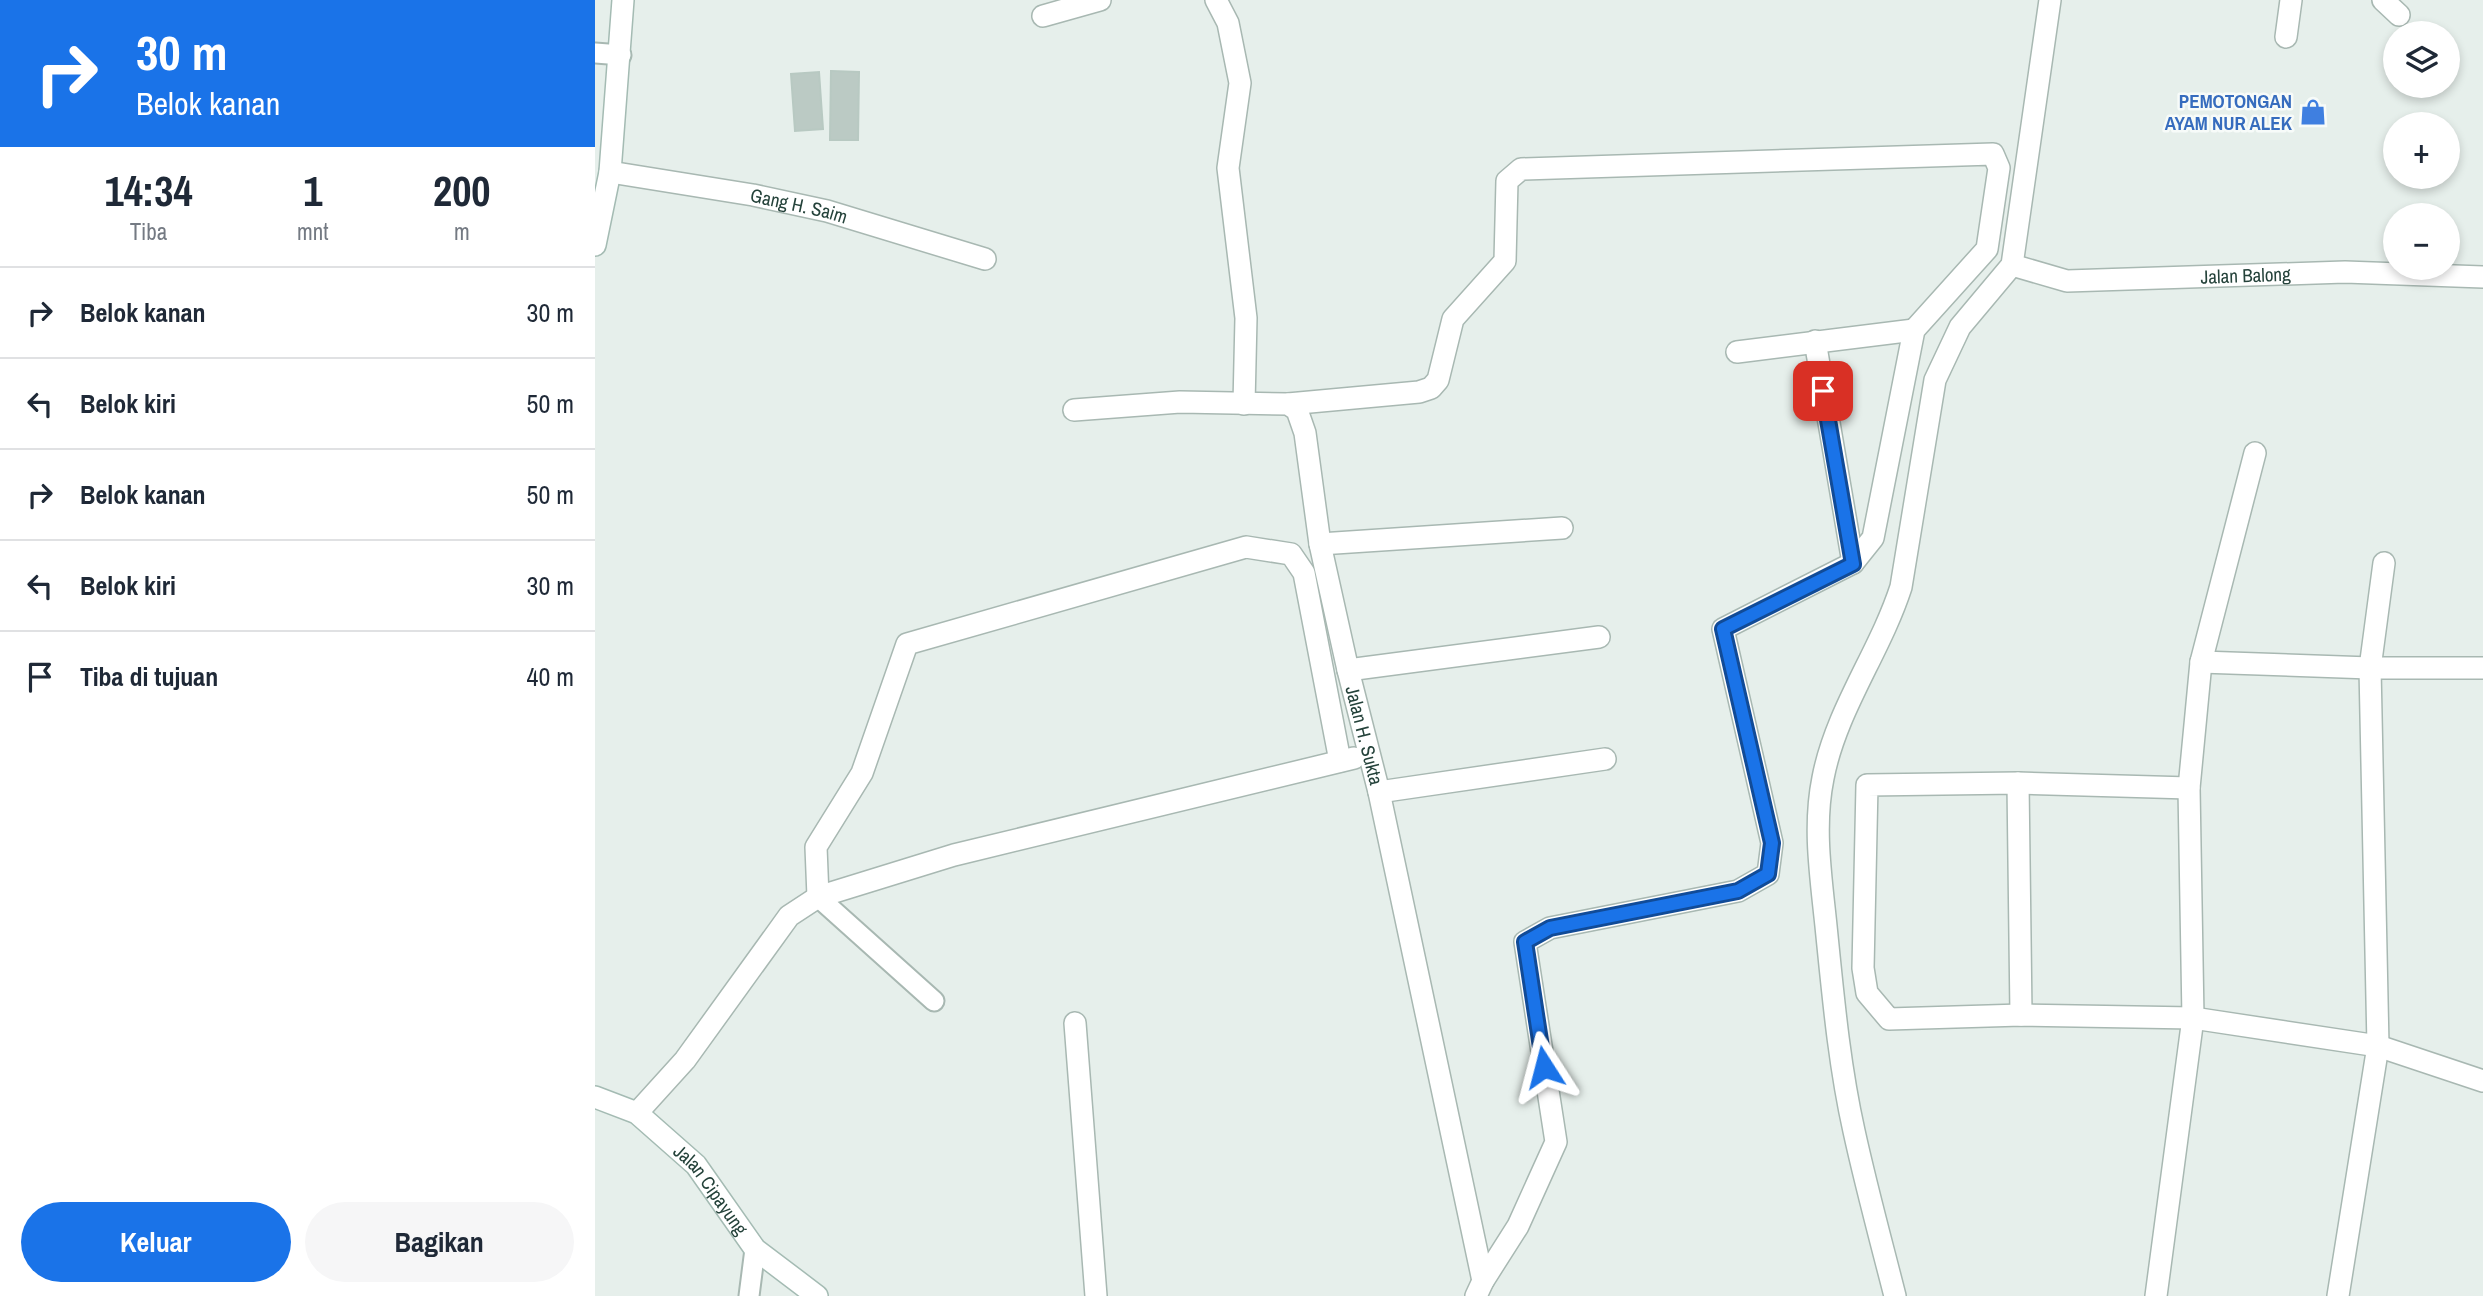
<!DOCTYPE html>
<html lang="id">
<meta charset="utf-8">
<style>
:root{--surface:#fff;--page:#f6f6f7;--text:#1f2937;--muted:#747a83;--line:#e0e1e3;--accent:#1a73e8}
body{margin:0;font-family:"Archivo Narrow",sans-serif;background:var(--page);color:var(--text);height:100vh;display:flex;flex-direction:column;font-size:26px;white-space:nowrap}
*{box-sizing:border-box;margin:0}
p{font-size:23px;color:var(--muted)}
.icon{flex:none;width:38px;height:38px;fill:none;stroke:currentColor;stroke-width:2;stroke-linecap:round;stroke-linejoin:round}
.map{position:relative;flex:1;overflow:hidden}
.details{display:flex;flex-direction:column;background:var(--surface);width:595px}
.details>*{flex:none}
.hud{background:#1a73e8;color:#fff;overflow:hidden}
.tools{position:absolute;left:1788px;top:21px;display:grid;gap:14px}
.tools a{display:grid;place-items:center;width:77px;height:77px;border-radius:50%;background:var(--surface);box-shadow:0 4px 10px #0003;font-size:35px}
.pin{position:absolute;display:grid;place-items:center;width:60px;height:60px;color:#fff;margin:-30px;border-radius:14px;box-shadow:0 4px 10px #0006}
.me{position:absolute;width:77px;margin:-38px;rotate:351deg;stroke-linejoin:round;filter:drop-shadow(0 0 5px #0008)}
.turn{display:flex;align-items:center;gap:24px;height:147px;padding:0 21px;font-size:32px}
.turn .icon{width:91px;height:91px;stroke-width:2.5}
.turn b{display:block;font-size:49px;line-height:60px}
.eta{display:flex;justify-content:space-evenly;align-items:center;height:119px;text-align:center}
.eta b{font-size:42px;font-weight:700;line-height:49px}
.action{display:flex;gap:14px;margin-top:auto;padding:14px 21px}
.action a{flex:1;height:80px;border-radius:42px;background:var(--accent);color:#fff;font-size:28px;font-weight:700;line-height:80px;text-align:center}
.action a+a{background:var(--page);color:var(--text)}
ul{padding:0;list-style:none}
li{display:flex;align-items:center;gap:21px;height:91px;padding:0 21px;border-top:2px solid var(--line)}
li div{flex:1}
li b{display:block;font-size:26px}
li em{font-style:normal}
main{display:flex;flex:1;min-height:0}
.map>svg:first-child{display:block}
.building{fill:#bbcac4;stroke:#b8c9c2;stroke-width:2}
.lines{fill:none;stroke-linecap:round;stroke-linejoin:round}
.service-casing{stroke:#a8b8b2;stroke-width:23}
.minor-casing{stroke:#a8b8b2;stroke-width:24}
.secondary-casing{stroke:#a4bbb3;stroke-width:24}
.service{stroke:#fff;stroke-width:19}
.minor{stroke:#fff;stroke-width:21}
.secondary{stroke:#fff;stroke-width:21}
.route-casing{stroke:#114b97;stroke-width:18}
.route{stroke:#1a73e8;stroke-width:12}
.labels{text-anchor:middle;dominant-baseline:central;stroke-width:5;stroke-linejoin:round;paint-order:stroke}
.shop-label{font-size:19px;font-weight:bold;fill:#366cbe;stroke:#f7fbf9;text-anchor:end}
.street-label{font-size:19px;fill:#24423a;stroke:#f7fbf9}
</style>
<main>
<section class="details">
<div class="hud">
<div class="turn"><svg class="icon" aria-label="right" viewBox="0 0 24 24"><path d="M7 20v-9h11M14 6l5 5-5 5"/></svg><div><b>30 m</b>Belok kanan</div></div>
</div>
<div class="eta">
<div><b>14:34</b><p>Tiba</p></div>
<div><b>1</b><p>mnt</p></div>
<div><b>200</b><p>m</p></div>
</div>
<ul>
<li><svg class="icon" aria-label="right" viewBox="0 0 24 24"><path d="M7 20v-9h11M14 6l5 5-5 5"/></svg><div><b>Belok kanan</b></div><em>30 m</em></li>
<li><svg class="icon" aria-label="left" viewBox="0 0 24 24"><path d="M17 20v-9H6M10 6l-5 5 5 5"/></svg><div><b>Belok kiri</b></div><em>50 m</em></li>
<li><svg class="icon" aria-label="right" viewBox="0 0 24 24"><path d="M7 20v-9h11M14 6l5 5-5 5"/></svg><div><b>Belok kanan</b></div><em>50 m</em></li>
<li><svg class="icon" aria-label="left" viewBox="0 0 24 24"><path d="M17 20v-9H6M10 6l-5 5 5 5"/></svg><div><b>Belok kiri</b></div><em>30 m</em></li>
<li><svg class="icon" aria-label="arrive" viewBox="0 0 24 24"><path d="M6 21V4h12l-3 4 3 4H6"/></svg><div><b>Tiba di tujuan</b></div><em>40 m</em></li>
</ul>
<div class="action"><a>Keluar</a><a>Bagikan</a></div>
</section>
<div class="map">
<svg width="1888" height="1296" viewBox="0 0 1888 1296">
<rect width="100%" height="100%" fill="#e6efeb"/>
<!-- building -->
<path class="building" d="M236,71L264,72L263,140H235Z
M224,72L228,129L200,131L196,74Z"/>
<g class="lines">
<!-- service casing -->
<g class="service-casing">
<path id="service" d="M0,53L26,55
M223,897L339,1001
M154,1296L160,1249"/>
</g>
<!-- minor casing -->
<g class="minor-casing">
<g id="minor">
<path d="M621,0L633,23L645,83L633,168L651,318L649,404"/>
<path d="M1788,0L1804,15"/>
<path d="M448,16L505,0"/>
<path d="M1691,37L1696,0"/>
<path id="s1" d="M15,172L158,195L232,211L390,259"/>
<path id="s2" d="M1417,265L1472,281L1750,272L1888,277"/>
<path d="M1220,341L1258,563"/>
<path d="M1142,352L1319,330"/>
<path d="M693,404L824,392L836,388L843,380L858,319L910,261L912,181L926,169L1398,154L1404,168L1392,249L1319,330L1278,538L1258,563L1128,629L1177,843L1173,874L1143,891L955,928L930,942L961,1142L923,1226L888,1281L881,1296"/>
<path id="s3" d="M479,410L585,402L693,404L702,410L710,433L725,544L753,670L784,792L888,1281"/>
<path d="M725,544L967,528"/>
<path d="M1606,662L1775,668H1888"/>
<path d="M753,670L1004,637"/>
<path d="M1423,783L1426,1015"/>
<path d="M1594,788L1423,783L1272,785L1268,968L1272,993L1294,1019L1426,1015L1598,1018L1783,1046L1888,1081"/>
<path d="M784,792L1010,759"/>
<path d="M223,897L221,847L267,773L312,644L651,547L696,554L709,573L745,761"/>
<path d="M480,1023L501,1296"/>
<path d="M42,1113L90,1060L194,916L223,897L359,855L759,758"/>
<path d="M1300,1296C1286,1241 1271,1186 1259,1131C1244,1064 1238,995 1231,926C1226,877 1218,827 1228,778C1241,710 1285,652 1306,587L1340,380L1365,327L1417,265L1455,0"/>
<path d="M1561,1296L1598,1018L1594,788L1606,662L1660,453"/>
<path d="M1743,1296L1783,1046L1775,668L1789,563"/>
</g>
</g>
<!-- secondary casing -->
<g class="secondary-casing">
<g id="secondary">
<path d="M0,245L15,172L28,0"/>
<path id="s4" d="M0,1097L42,1113L101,1165L160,1249L222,1296"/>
</g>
</g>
<!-- service -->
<use href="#service" class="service"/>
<!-- minor -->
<use href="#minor" class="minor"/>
<!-- secondary -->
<use href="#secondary" class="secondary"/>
</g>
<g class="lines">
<!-- route casing -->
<g class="route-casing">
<path id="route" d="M949,1067L930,942L955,928L1143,891L1173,874L1177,843L1128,629L1258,564L1228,391"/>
</g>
<!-- route -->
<use href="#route" class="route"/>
</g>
<!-- icons -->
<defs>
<g id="shop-bare" transform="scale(2.1)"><path d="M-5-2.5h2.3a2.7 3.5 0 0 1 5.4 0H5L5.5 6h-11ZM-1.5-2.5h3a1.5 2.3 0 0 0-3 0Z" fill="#3f7fe0" stroke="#f7fbf9" stroke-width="2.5" paint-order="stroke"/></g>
</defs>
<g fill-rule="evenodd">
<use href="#shop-bare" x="1718" y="112"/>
</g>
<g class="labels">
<!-- shop labels -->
<g class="shop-label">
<text x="1697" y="101">PEMOTONGAN<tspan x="1697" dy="22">AYAM NUR ALEK</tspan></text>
</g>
<!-- street labels -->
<g class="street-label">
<text stroke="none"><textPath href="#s1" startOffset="192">Gang H. Saim</textPath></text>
<text stroke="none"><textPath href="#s2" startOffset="236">Jalan Balong</textPath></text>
<text stroke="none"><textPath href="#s3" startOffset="558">Jalan H. Sukta</textPath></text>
<text stroke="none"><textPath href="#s4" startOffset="152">Jalan Cipayung</textPath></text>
</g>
</g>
</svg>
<div class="tools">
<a><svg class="icon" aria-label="layers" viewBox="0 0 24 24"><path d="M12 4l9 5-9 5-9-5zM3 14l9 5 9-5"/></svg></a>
<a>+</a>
<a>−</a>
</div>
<div class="pin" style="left:1228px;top:391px;background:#d93025"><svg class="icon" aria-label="arrive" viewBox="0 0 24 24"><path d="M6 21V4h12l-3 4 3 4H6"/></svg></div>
<svg class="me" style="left:949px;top:1067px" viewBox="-20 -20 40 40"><path d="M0-17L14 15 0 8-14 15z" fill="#1a73e8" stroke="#fff" stroke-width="4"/></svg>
</div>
</main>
